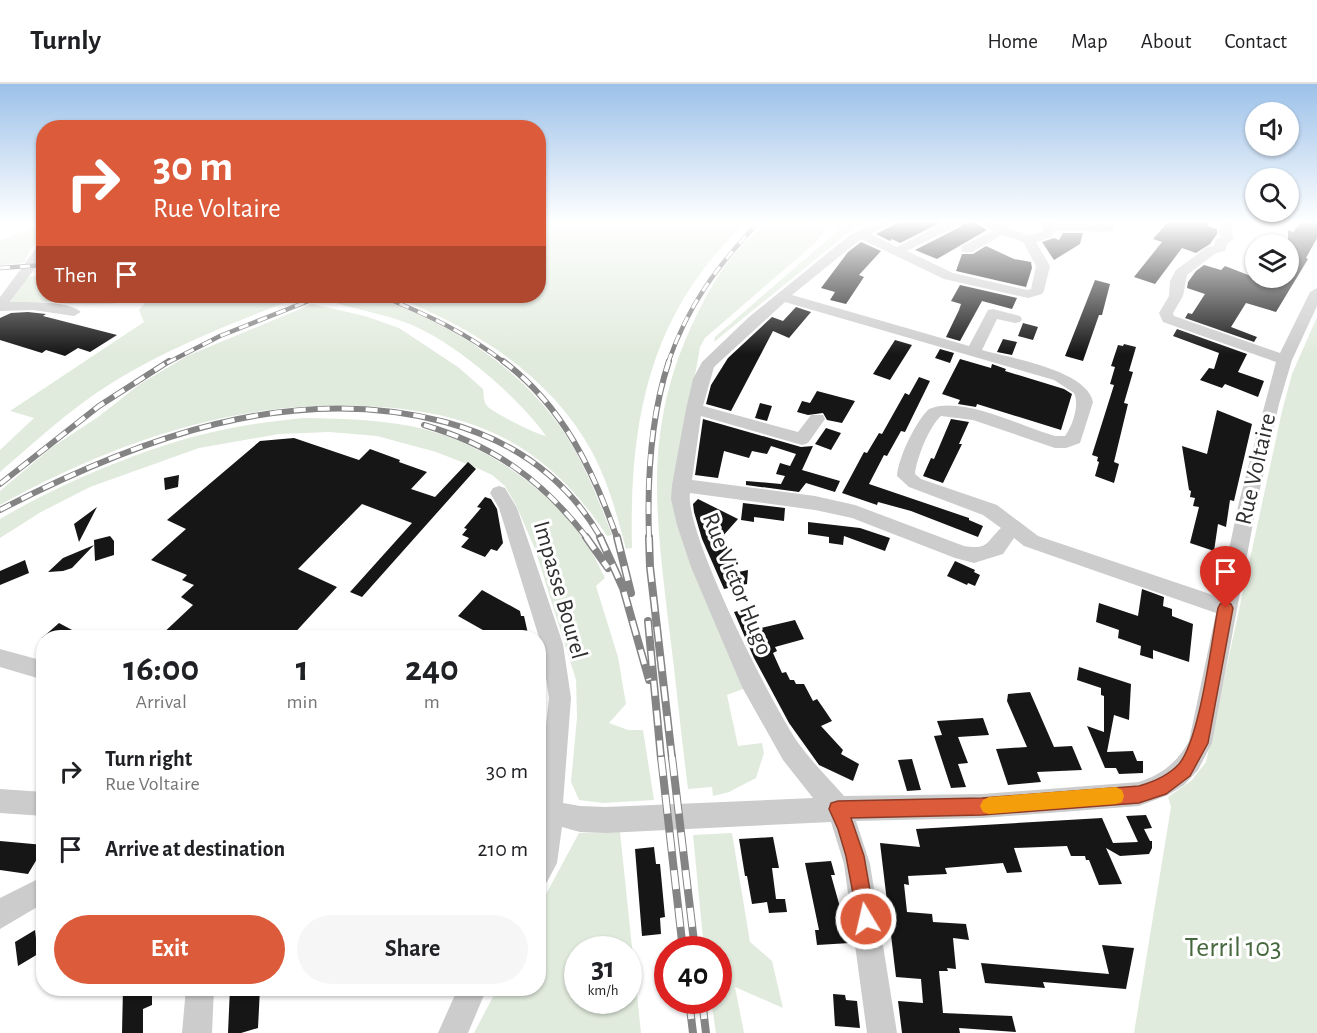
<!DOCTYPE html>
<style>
:root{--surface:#fff;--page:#f6f6f6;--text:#202124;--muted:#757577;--line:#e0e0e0;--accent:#dc5b3b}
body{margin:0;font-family:"Alegreya Sans",sans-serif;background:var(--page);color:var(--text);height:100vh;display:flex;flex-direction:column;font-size:22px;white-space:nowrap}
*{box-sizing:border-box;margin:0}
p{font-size:20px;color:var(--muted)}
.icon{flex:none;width:33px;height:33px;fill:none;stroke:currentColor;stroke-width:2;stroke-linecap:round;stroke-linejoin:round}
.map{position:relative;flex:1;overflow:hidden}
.sheet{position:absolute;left:36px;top:546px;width:510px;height:366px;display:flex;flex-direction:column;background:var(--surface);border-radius:24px;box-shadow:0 2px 4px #0004}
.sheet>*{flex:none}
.guide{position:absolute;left:36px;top:36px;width:510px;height:183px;border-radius:24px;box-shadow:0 2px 4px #0004;background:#dc5b3b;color:#fff;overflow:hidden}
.tools{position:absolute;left:1245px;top:18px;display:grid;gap:12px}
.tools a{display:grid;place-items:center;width:54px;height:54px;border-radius:50%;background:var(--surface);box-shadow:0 2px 4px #0004;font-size:30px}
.speed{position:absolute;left:564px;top:852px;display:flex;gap:12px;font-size:30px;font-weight:700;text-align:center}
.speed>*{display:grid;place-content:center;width:78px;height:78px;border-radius:50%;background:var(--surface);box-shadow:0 2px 4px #0004;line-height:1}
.speed small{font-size:15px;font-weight:400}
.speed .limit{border:9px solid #d22;background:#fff;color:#111}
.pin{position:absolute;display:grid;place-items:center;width:51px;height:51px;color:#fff;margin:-62px -26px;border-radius:50% 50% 50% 0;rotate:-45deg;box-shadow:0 0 6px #0007}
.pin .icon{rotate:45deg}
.me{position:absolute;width:66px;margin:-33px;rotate:351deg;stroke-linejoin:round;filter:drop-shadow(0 0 4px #0008)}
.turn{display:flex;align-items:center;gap:21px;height:126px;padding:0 18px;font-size:27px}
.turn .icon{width:78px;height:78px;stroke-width:2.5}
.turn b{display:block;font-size:42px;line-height:51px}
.then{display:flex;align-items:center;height:57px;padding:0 18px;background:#0003;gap:12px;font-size:22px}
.eta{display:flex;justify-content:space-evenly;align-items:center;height:102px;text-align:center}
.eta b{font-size:36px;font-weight:700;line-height:42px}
.button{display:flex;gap:12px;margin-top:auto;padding:12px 18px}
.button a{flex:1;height:69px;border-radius:36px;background:var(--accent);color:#fff;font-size:24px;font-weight:700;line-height:69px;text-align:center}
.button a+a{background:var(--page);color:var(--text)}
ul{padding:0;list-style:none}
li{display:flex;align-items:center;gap:18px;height:78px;padding:0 18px}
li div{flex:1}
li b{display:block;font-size:22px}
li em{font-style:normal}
header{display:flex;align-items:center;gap:36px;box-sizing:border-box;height:84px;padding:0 30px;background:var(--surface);border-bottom:2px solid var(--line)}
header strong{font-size:28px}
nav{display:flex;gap:33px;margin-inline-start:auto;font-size:21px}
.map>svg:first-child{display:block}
.green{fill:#e1ebdd;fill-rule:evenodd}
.building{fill:#161616}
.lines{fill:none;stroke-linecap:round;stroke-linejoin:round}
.minor{fill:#ccc;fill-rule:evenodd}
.rail-far3-casing{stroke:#848484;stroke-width:4.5}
.rail-far2-casing{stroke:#848484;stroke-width:6}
.rail-far1-casing{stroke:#848484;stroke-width:8}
.rail-casing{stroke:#848484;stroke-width:8}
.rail-far3{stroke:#fff;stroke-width:3;stroke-dasharray:10;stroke-linecap:butt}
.rail-far2{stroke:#fff;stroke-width:4;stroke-dasharray:12;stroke-linecap:butt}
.rail-far1{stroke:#fff;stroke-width:5;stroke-dasharray:15;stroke-linecap:butt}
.rail{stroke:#fff;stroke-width:6;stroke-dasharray:19;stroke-linecap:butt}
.route{fill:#dc5b3b;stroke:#8f3b26;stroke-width:1.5}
.slow{fill:#f59e0b}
.labels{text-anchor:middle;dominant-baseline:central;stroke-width:6;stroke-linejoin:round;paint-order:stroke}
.street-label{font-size:24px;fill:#2f2f2f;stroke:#fff}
.near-park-label{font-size:28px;fill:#46683e;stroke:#fff}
</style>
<header>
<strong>Turnly</strong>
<nav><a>Home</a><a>Map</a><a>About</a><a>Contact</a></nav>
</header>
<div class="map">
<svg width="1317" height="949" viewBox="0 0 1317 949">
<rect width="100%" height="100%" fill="#fff"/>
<!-- green -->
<path class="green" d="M559,138H747C649,227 629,337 632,464L626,465C617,431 608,397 591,366C549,290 471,242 392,212H538L539,143Z
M768,138H801L826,146L814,160L705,254L700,263L673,416L679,444L743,605L727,611L738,662L762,659L764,669L756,694L729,708L713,712L712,703L688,705C681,651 676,597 669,543C656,432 643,348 691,243C702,219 715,194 732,173C742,160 756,149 768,138Z
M814,138H866L848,149L714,258L715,253L842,143Z
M43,142L24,179L0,181V156Z
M43,191L44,212H79L48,218L10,219L28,193Z
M103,212H291L297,214C225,242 151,270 88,315C57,337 29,363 0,388V366L34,334L10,327L144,238L139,226L149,214C141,213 138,217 130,218C108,221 85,220 62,220Z
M328,212C341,212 356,210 369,212C381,213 392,219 403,224C463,248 517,285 556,337C581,370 597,412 612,451L607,452C545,357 469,325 358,322C231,317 110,360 0,421V407L51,364L98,333L140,300L187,272L312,220L365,232L399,244L458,283L483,305C484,312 483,318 488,323C496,330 536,350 546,352C516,311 454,257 407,239C379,228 349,225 322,214Z
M1317,233V949H1134L1171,723L1168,713L1192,696L1206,678L1282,327L1292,290Z
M304,334C344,335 387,335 427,346C490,363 551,407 588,461C594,471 599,483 605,494L596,502L618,573L626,620L609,639L628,646H643L654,716L603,719L579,716L571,698L577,633L576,596L535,465L516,421L505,402L492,391L477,384L436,368L377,352L329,348L279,350L199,364L90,403L41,428L0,454V435C59,400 150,361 217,347C246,340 275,337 304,334Z
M620,748L641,949H474L497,905L538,904L539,823L579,749ZM578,866H628V916H578Z
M732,749L750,858L772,877L783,924L735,903L744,949H716L711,917L718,916V866L704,865L693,751Z"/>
<!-- building -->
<path class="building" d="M899,138H942L900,159L892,155L890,157L876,150Z
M963,138H974L987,146L937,175L915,166L960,143Z
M1168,138H1210L1207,142L1217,145V150L1210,160L1196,169L1182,164L1155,200L1134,193L1162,158L1153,155Z
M1301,138L1317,139V154L1306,174L1308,175L1276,228L1246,219L1231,243L1257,253L1254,258L1185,234L1188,229L1192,230L1205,210L1187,204L1188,198L1196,187L1204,181L1221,186L1225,182L1256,194H1288V146L1293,148Z
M1063,149H1083L1080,160L1054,176L1042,158L1054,154L1059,156Z
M861,158L881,167L859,191L864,193L846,220L830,216L835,208L821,204L848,168Z
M986,162L1014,175L1031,178L1032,184L1026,203L956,187L962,170H973Z
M1095,196L1110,200L1102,231H1099L1083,277L1065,272Z
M960,201L1017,214L1012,225L982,217L960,257L946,253L959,226L961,220L951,217Z
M796,223L811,228L789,254L773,247L731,327L706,320L711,301L728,274L772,233L783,237Z
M28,228L46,230L43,232L117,251L90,268L78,264L65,272L46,266L42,269L0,256V234L11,229Z
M1023,239L1038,243L1033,256L1018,252Z
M1177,245L1247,270L1238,288L1264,297L1258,313L1225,300L1222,304L1200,296L1209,284L1214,285L1219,269L1173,252Z
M1003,255L1017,258L1012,271L997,268Z
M895,256L912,261L890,296L873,290Z
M1124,260L1136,263L1129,287L1133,288L1124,319L1128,320L1114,378L1119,380L1114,399L1095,392L1099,378L1097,377L1098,373L1092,371L1114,301L1110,300L1115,283L1111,282L1118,261L1123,262Z
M940,265L954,269L950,279L935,274Z
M960,275L991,284L992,280L1006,285L1005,287L1064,305L1072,310L1061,346L977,320L976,323L958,320L960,316L942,310Z
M919,293L930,297L905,348L901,347L887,372L884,371L869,400L969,434V436L983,442L978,453L911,427L878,418L877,421L842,409L864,368L867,369L879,349L882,350L905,309L909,311Z
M817,307L855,317L842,339L827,336L823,329L808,331L797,328L802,317L810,319Z
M760,319L772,322L767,337L755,334Z
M1217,326L1252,340L1234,417L1230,416L1226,443L1218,440L1214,467L1190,459L1199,423L1193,422L1195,414L1190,413L1191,407L1189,406L1182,362L1207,370Z
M703,335L801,363L813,362L802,386L840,397L835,408L806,399L799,408L746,401V397L781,400L785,392L776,390L780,379L790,382L796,370L771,362L767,370L752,367L749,374L724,367L718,394L695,391Z
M951,335L969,338L959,360H962L943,399L923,392L931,374L934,375Z
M826,344L841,349L831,366L815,360Z
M294,354L359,376L370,365L400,376L399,378L427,388L411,405L435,413L468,378L476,385L362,513L350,508L412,439L362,420L298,485L337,503L290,554H251L242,549L238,554H158L193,521L181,513L194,501L182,496L187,491L151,476L186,445L167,436L260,357Z
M179,391L178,403L165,406L164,394Z
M485,413L491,415L497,425L503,459L497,467L491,465L485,473L461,463L469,454L462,451L467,445L464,444L481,424L477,423Z
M698,415L738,435L722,453L729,467L723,468L733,489L748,486L747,500L724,505L702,455L694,428L693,420Z
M743,419L785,424L784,437L754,433V438L741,436Z
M97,423L79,458L74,440Z
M808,438L860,444L890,454L885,467L844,452L843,461L829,459V453L808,450Z
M110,452L114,457V471L95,477L94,456Z
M94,461L72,484L63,487L48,488L63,474Z
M25,476L29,489L0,501V487Z
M955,477L975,486L974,488L980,491L975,502L968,499L967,501L947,492Z
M1142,505L1164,513L1163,522L1172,525V532L1193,540L1189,578L1153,566V575L1140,571L1141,562L1118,554L1119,546L1096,538L1099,519L1138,532Z
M482,506L520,527L521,532H524L529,554H497L458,532Z
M748,524L757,545L795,536L804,555L775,563L777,567L773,569L782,589L786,588L790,596H794L796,600H804L813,617L817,615L826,628L832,637L821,642L843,666L841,670L859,680L853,697L819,681L789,639L754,574L734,528Z
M59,539L87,554H42Z
M1079,583L1131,600L1129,636L1114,631L1107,668L1133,667L1137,677H1143V689L1119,690L1116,684H1105L1087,642L1104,648V612L1101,611V604L1077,596Z
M1030,608L1054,663L1072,662L1082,686L1037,688L1041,698L1008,701L996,665L1027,663L1007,617L1008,610Z
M983,634L989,651L958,653L968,679L958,680L966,703L951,704L934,652L942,651L937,637Z
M912,675L921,706L907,707L898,676Z
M1146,731L1152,744L1144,745L1150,757H1152V764L1149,770L1120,772L1106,764L1122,800L1099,801L1089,776H1086L1085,772H1071L1067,762L1014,764L1022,788L1007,789L1003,779L945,784L947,790L908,792L909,801L904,800L907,828L932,830L933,838L966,840L969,856L953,854L956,885L947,884L948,887H939L943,929L1012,932L1016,948L959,944L960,949H902L898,917L923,919L921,895L896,893L880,759L920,763L916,745L1102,734L1113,759L1138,758L1126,732Z
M773,753L779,784H772L776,815H785L787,828L769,829L767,818L752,820L747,792H745L739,755Z
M0,757L44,761V776L37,775L28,790L0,786Z
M654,763L656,780H660L665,833L660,834L661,850L642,852L635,765Z
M831,777L835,791H831L850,859L817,861L815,846H819L805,779Z
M35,846L38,870L18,882L15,858Z
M1102,861L1134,864L1126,905L1043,898L1045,904L985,899L981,879L1109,890Z
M123,904H152V921L143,925V949H122Z
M230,904H260L258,944L241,949H228Z
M833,910L845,911L846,916L857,917L860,944L835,942Z"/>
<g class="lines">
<!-- minor -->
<path class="minor" d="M877,138H892L871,150L897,163L946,138H961L959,141L907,167L953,189L1027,206L1031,205L1036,182L1023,158L1002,151L972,168H962L961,165L962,162L993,147L978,138C983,138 989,137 994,138C1011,142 1023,156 1042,148L1043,143L1038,138L1113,141L1115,144L1109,148L1055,146L1052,153L1036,158L1050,182L1044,207L1042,210L1028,214L944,195L861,155L792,211L969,262L988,226L993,225L1020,232L1022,235L1020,238L1015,239L997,235L982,266C1010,274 1087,286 1093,318L1080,359L1066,364H1055L973,336L941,332C930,341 916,375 915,390L921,395L997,421L1038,452L1219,513L1239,418L1276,278L1163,238L1159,229L1169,212L1170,197L1176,186L1207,163L1214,162L1216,155L1221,153L1219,148L1221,138H1233L1231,148L1234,154L1227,160L1225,167L1216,169L1187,191L1183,212L1173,229L1174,232L1280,269L1310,208L1317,204V222L1292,276L1279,320L1257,418L1212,659L1198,686L1184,701L1168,711L1139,722L982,734L856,737L870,780L897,949H867L844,780L831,738L606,749L580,748L562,743L557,779L547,798L538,802V713L549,614L541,560L499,424L490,409L493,404L499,402L505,404L517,424L563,560L571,614L563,719L580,722L606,723L813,714L783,676L742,603L691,483L677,441L671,415L672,401L686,325L693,295L702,278L749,233L850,151ZM785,218L1054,296L1074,309C1080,321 1072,343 1065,352H1055C1022,343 962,311 929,325C916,337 898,374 897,392L909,403L983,431L1001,444C986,458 989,466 964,462L855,421L815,412L692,396L701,332L802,361L808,359L825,335L823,331H811L798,348L703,322L714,283ZM690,409L815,426L852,434L955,474L974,479L1003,470L1014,454L1024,462L1216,529L1189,657C1178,678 1161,691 1139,698L982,710L844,712C829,695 812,678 799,660C773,623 684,448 690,409Z
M44,158V172L10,218C26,218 71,217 81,228L74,232L33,226L0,227V213L40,159Z
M0,565L44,577V596L0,583Z
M0,705L44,708V732L0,729Z
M44,792V819L0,845V814Z
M186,904H214L212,949H182Z
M458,904H487L468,949H438Z"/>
<!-- rail-far3 casing -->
<g class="rail-far3-casing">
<path id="rail-far3" d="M538,139L543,138
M0,184L44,181
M381,212C426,230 467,249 505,279
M167,279L220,252L321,212
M668,279C688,221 717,182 759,138"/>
</g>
<!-- rail-far2 casing -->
<g class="rail-far2-casing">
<path id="rail-far2" d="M503,277C563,322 593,386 617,454
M424,341C495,362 542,396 587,454
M0,400L99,322L169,277
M0,426C137,355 290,297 445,338C512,356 566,393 601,454
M649,454C647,395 650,334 669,277"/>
</g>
<!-- rail-far1 casing -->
<g class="rail-far1-casing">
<path id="rail-far1" d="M586,453L608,484
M600,453L623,504L649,596
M617,453L631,509
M649,453L650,483L672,674
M648,537L661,674"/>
</g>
<!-- rail casing -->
<g class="rail-casing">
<path id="rail" d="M661,673L683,866
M672,673L695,866
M689,916L693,949
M702,916L706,949"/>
</g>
<!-- rail-far3 -->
<use href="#rail-far3" class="rail-far3"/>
<!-- rail-far2 -->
<use href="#rail-far2" class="rail-far2"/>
<!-- rail-far1 -->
<use href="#rail-far1" class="rail-far1"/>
<!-- rail -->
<use href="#rail" class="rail"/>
</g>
<!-- sky -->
<linearGradient id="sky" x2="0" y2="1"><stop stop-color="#9cc1e9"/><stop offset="0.51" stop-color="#fff"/><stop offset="1" stop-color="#fff" stop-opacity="0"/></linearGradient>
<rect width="1317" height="270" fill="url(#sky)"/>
<!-- route -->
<path class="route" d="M1226,518L1231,520L1233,524L1208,659L1190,692L1166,710L1139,719L982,731L851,734L864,772L875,835L872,842L866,844L859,842L846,772L838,745L829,725L831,719L838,717L982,714L1139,702C1153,698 1169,691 1179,680C1200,655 1211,560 1218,524L1220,520Z"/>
<!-- slow -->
<path class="slow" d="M1116,703L1122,706L1124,712L1122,718L1116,720L989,730L983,728L980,722L983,716L989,713Z"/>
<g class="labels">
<!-- street labels -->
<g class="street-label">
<text transform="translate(1256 385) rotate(-77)">Rue Voltaire</text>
<text transform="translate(737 500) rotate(68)">Rue Victor Hugo</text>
<text transform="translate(560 506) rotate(74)">Impasse Bourel</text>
</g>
<!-- near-park labels -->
<g class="near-park-label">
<text x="1233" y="864">Terril 103</text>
</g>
</g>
</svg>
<div class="tools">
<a><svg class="icon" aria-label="sound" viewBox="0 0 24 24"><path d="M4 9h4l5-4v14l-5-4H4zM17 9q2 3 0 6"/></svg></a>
<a><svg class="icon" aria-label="search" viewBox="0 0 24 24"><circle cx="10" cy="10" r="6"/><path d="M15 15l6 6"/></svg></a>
<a><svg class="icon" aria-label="layers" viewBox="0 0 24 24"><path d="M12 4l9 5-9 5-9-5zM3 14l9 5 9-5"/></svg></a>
</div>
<div class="speed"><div>31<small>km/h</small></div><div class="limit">40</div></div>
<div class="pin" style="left:1226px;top:524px;background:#d93025"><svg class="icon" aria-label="arrive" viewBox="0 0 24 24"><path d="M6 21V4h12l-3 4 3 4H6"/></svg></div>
<svg class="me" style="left:866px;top:835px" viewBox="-20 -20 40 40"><circle r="17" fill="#dc5b3b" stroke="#fff" stroke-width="3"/><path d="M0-11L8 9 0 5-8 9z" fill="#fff"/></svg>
<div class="guide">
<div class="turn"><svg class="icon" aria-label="right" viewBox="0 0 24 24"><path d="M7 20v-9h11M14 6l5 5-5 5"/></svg><div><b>30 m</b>Rue Voltaire</div></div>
<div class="then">Then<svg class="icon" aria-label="arrive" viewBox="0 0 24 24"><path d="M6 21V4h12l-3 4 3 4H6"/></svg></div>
</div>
<section class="sheet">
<div class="eta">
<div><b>16:00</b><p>Arrival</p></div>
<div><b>1</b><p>min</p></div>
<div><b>240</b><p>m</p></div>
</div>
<ul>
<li><svg class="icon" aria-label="right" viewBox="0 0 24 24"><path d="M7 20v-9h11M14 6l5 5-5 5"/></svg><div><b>Turn right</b><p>Rue Voltaire</p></div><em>30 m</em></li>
<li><svg class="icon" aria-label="arrive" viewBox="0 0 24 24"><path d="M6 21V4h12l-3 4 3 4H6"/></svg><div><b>Arrive at destination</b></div><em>210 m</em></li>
</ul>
<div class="button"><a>Exit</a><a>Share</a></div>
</section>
</div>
